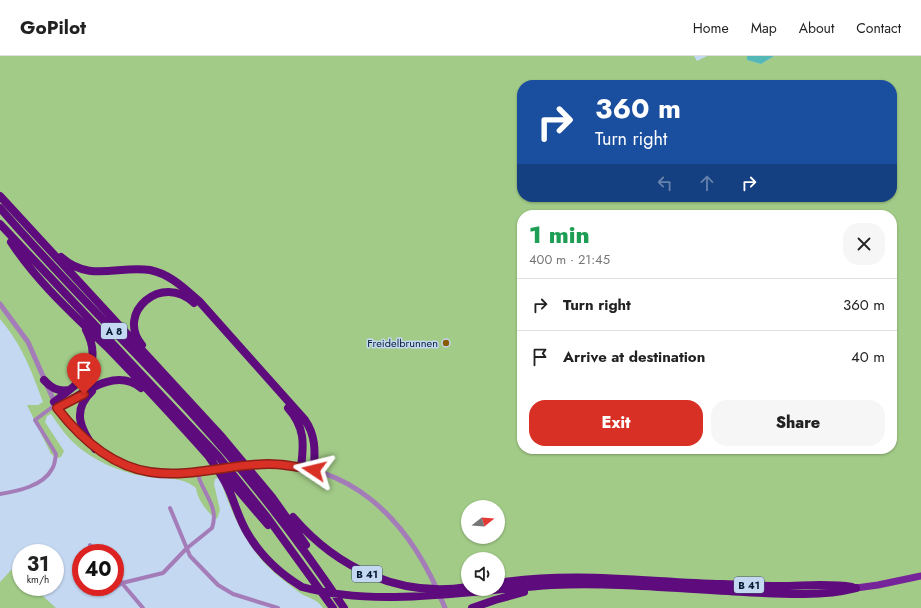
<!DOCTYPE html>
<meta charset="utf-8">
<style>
:root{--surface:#fff;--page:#f6f6f6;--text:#222;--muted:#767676;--line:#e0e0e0;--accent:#d93025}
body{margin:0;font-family:Jost,sans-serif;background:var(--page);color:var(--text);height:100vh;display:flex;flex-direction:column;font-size:15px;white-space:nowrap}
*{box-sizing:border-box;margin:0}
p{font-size:13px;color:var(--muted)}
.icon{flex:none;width:22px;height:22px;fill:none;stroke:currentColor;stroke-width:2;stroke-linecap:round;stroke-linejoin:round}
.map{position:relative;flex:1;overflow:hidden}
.sheet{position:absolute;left:517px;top:154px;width:380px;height:244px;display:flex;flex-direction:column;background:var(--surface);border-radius:16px;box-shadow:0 1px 3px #0004}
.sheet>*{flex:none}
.hud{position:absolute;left:517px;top:24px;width:380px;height:122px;border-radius:16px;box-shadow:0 1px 3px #0004;background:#1a4fa0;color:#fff;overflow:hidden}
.needle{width:26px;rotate:73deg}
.fabs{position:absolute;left:461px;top:444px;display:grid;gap:8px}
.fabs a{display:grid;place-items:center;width:44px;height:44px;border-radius:50%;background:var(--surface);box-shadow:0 1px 3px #0004;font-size:20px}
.speed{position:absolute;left:12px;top:488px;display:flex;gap:8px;font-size:20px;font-weight:700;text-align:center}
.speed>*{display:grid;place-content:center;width:52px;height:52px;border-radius:50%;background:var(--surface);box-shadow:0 1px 3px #0004;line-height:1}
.speed small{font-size:10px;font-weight:400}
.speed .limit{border:6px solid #d22;background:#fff;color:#111}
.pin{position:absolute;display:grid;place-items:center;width:34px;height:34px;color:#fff;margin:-41px -17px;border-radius:50% 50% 50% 0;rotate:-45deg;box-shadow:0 0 4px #0007}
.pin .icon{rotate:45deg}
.me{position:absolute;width:44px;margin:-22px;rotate:280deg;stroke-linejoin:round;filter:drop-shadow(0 0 3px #0008)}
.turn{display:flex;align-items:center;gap:14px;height:84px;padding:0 12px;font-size:18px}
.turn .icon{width:52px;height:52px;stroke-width:2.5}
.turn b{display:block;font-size:28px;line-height:34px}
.lanes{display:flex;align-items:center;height:38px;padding:0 12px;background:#0003;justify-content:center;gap:20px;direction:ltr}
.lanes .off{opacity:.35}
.round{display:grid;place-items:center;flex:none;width:42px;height:42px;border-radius:16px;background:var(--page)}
.summary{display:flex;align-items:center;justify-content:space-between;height:68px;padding:0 12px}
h1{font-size:24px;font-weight:800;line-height:30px;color:#1e9e55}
.button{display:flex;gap:8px;margin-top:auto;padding:8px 12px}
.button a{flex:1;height:46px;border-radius:16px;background:var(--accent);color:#fff;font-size:16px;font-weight:800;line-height:46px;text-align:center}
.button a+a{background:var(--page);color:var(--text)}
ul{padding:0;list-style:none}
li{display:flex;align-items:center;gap:12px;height:52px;padding:0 12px;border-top:1px solid var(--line)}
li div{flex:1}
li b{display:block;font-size:15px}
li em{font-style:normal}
header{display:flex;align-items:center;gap:24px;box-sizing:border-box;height:56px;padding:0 20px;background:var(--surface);border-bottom:1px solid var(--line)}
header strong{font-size:19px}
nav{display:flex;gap:22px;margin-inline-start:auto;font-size:14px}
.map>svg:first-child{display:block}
.green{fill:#a2cb87;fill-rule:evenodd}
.water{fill:#53b8b6}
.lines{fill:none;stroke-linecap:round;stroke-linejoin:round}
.minor{stroke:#a47cb8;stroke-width:4}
.tertiary{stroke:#a47cb8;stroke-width:5}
.primary{stroke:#762499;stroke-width:7}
.motorway{stroke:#5e0b7d;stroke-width:8}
.route-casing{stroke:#8d1f18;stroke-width:10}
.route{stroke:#d93025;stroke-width:7}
.poi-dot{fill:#8a5a00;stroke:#c4d8f2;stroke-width:1.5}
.labels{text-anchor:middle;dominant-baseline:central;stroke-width:3;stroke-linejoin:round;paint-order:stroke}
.shield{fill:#c4d8f2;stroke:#40546c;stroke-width:1}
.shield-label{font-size:10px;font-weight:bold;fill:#071b32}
.poi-label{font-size:11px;fill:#071b32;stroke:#c4d8f2;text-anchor:end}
</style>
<header>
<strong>GoPilot</strong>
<nav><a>Home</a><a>Map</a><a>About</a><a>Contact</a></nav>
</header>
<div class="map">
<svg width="921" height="552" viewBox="0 0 921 552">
<rect width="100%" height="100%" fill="#c4d8f2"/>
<!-- green -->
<path class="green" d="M0,0H694L697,5L707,0H747V4L761,8L774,0H921V552H323C317,543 308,542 300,537C294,533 289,528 283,524C250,499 234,464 221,426L218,422L215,423L214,428L220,454L217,463C208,458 197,443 196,432C183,420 160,423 143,420C119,416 92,404 74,387C65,379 58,368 51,358L47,360L45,366L64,395L61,401L57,402L51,398L27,349H38L43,346C31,314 22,289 0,263ZM522,29H892V141H522ZM522,159H892V393H522ZM468,451H498V481H468ZM468,503H498V533H468Z
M13,512L21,520V531H33L56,552H0V526Z"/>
<!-- water -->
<path class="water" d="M747,0H774L761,8L747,4Z"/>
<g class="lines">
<!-- minor -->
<path class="minor" d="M0,438C18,435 43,430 52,413C55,409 55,403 56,398L35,364L55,349
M170,452L190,500L218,529L233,538L278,552
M90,489L97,497
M115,519L143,552
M106,537L122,527L163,517L186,493L212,472C220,450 201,436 197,415"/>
<!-- tertiary -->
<path class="tertiary" d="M0,248L28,286L57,352L86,384
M93,391C133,424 183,417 229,412
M245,410C348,398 410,463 445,552"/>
<!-- primary -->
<path class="primary" d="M856,532L878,529L921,520"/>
<!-- motorway -->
<path class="motorway" d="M0,140L222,381L272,441L306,489
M0,152C62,224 131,291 196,362C250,421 299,485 344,552
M0,168L218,400L267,461L333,552
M11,186C37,226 74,259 108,292C143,328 178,366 212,404
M61,201C90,227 118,209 150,214C170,218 184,232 199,245L305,364C316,380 315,395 314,414
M142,289C115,257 162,216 194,247
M44,324C51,332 58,336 69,334
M92,335C71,355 81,374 95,393
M54,346C80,326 105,310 86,274
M57,352C81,339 115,310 141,332
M288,352C305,371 304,388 301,411
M209,401C216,411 223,421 228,432C235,447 239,464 248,478C261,500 280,518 302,531C379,552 471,534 552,529C616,526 680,533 744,536C781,538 820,541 856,532
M226,420L268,469
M293,461C337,512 400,542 468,531
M498,527C573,515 647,526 722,528C741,529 761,530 780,530C804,530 828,527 852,531
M472,552L495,544L524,536"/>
</g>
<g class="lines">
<!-- route casing -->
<g class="route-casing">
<path id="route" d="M84,338L57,352C81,383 111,410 150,416C190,422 230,408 269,408C284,408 299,411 314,414"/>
</g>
<!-- route -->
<use href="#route" class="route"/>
</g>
<!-- markers -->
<circle class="poi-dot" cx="446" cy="287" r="4"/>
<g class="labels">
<!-- shield labels -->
<g class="shield">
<rect x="101" y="267" width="26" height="16" rx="3"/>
<rect x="352" y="510" width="30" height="16" rx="3"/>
<rect x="734" y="521" width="30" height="16" rx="3"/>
</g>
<g class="shield-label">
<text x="114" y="275">A 8</text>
<text x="367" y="518">B 41</text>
<text x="749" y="529">B 41</text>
</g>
<!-- poi labels -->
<g class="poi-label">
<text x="438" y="287">Freidelbrunnen</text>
</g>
</g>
</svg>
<div class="fabs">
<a><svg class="needle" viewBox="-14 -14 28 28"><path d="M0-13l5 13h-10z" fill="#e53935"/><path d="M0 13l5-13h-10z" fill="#767676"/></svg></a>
<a><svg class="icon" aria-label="sound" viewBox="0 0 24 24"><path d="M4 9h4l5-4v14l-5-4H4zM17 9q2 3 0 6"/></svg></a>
</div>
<div class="speed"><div>31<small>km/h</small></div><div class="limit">40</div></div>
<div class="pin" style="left:84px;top:338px;background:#d93025"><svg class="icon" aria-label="arrive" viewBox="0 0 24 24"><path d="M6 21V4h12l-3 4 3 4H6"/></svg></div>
<svg class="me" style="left:314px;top:414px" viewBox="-20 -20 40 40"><path d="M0-17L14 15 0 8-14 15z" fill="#d93025" stroke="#fff" stroke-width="4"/></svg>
<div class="hud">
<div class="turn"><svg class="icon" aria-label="right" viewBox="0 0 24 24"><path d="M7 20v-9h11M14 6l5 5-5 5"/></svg><div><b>360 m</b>Turn right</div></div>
<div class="lanes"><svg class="icon off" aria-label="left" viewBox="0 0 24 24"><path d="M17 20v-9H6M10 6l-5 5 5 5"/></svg><svg class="icon off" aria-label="ahead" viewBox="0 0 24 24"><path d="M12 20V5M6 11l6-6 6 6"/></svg><svg class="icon" aria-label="right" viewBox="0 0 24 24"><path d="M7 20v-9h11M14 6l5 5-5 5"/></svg></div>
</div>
<section class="sheet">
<div class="summary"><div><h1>1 min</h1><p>400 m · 21:45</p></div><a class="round"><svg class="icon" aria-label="close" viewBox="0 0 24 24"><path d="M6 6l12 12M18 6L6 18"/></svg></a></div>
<ul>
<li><svg class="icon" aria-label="right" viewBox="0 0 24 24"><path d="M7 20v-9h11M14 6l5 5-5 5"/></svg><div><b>Turn right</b></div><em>360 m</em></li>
<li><svg class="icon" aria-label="arrive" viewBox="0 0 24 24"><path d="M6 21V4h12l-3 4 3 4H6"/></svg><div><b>Arrive at destination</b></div><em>40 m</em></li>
</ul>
<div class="button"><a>Exit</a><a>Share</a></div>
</section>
</div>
